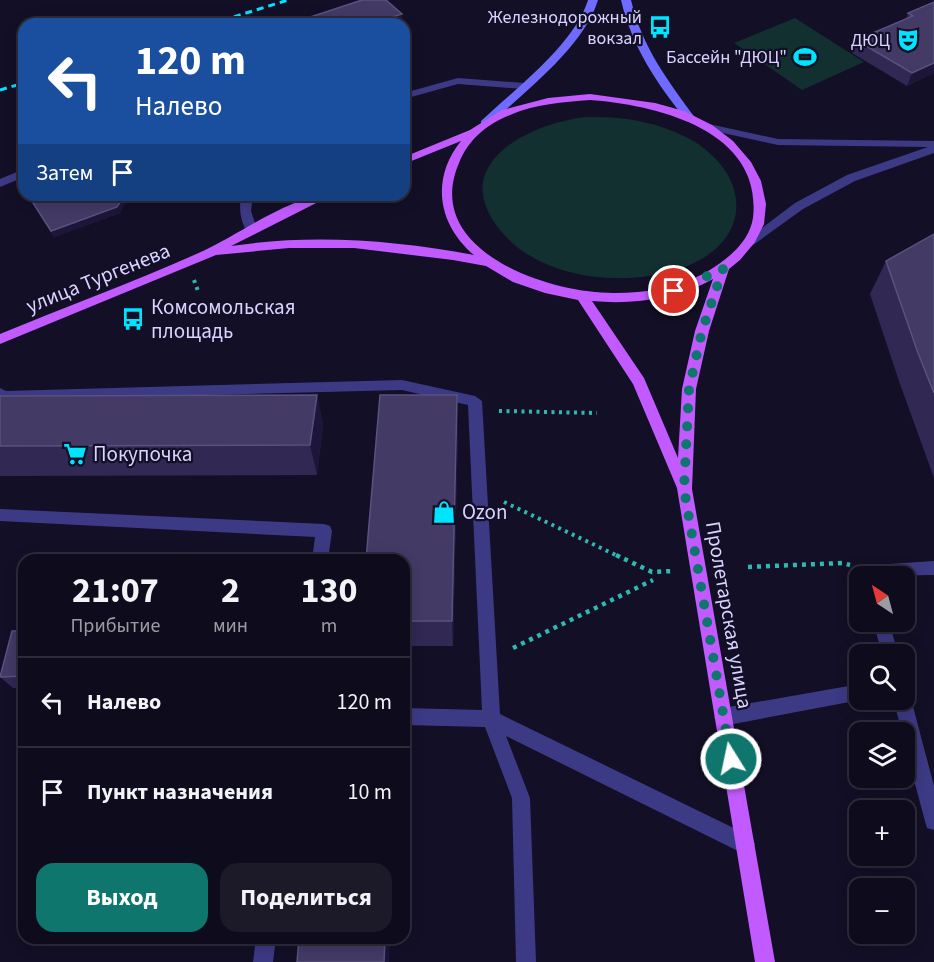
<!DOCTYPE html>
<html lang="ru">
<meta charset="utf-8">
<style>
:root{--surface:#0e0b1c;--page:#1c1929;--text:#f1f3f6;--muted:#9b9ba3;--line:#2e2b3b;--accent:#0f766e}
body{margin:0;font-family:"Source Sans 3",sans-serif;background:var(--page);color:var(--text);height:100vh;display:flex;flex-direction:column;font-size:22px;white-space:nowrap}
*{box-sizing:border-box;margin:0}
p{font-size:20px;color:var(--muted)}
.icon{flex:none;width:33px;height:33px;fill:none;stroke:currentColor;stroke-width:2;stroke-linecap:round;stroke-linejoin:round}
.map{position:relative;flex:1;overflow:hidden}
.drawer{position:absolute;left:18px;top:554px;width:392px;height:390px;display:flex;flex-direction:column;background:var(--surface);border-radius:18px;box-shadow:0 3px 15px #0003,0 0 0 2px var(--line)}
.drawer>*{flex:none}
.top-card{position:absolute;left:18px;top:18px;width:392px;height:183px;border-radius:18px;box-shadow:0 3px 15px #0003,0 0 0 2px var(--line);background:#1a4fa0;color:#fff;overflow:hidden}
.needle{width:39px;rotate:324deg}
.buttons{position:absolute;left:849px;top:566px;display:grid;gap:12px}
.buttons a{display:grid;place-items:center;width:66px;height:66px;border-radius:12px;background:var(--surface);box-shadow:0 3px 15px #0003,0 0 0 2px var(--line);font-size:30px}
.pin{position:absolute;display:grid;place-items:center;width:51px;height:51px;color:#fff;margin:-26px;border:3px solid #fff;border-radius:50%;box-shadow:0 2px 6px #0007}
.me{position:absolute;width:66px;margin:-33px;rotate:350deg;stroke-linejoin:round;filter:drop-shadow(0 0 4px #0008)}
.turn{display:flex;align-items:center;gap:21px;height:126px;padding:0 18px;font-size:27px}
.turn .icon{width:78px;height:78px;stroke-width:2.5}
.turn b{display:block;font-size:42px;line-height:51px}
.then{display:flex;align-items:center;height:57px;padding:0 18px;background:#0003;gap:12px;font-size:22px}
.eta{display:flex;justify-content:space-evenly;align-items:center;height:102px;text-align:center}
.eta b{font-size:36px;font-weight:700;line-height:42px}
.action{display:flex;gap:12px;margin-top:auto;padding:12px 18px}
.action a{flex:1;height:69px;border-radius:18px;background:var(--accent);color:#fff;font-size:24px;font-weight:700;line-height:69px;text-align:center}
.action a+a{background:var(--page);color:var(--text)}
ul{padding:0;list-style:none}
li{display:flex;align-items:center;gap:18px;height:90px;padding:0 18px;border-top:2px solid var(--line)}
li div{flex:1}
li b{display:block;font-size:22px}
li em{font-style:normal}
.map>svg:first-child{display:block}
.green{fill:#12302f}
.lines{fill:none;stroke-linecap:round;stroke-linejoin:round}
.path-far1{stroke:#2fb8b0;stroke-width:4;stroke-dasharray:3 4.5;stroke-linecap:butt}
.path{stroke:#2fb8b0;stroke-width:4.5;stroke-dasharray:4 5;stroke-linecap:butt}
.service{fill:#3d3a85;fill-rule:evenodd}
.minor{fill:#3d3a85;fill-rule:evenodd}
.tertiary{fill:#3d3a85;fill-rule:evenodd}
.secondary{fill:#6f6bff;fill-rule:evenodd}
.primary{fill:#c25bff;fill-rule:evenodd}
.rail{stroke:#00e5ff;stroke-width:3;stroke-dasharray:7 5;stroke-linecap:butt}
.wall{fill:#312854}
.shaded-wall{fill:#1d163a}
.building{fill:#433a66;stroke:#5a527e;stroke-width:1.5}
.route{stroke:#0f766e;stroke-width:10;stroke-dasharray:0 18}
.labels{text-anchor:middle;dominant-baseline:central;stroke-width:4.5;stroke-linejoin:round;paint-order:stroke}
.far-poi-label{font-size:18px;fill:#d9d4ff;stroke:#130f26;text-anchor:end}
.street-label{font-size:21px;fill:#d9d4ff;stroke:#130f26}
.poi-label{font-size:21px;fill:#d9d4ff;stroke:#130f26;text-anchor:start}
</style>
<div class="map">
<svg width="934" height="962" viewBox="0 0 934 962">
<rect width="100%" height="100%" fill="#130f26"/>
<!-- green -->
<path class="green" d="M795,18L864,62L802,90L734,43Z
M586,117C621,116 656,121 688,138C752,173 755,242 682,268C625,288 540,280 500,230C446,164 530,123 586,117Z"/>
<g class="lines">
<!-- path-far1 -->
<path class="path-far1" d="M194,280L198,291
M499,411L597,413
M504,502L620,557"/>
<!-- path -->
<path class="path" d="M616,555L652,572L673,571
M748,567L842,563L850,565
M513,648L653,580"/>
<!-- service -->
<path class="service" d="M458,78L525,83L530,86L525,89L458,84L404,99V93Z
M241,195H253L251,211L257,229L255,232H247C240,219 239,209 241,195Z
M934,561V575L864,576L868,567L874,565Z
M873,621H889L898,654H882Z"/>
<!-- minor -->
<path class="minor" d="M24,169V177L0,187V179Z
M402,380L475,396L482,401L500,714L752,837L755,844L752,851L745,854L738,851L506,736L530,798L536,962H516L512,798L485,727L404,725V708L482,710L468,405L402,390L0,400V388L6,391Z
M0,509L324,524L330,526L332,531L328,560H312L315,537L0,521Z
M860,684V699H863L860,700L723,726L717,723L714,717L717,711L723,708Z
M904,692L911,699L934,786V830L927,828L925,821L904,743V732H902L893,699H904Z
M256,938H276L273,962H253Z"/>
<!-- tertiary -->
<path class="tertiary" d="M709,124L778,139L934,141V153L855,181L803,209L749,248L743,244L745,241L795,203L847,175L928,147L778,145L705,129L704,127Z"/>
<!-- secondary -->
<path class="secondary" d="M588,0H598C584,47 524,92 489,125H481V121C515,89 574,45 588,0Z
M621,0H631C642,47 668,81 696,119L695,121H687C657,84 632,47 621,0Z"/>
<!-- primary -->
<path class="primary" d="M590,94L655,103L684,111L712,125L733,141L751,162L761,181L766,204L764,224L755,242L740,260L729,269L709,331L696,389L692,489L775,962H755L677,488L633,384L578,300L545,293L513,282L486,266L453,260L354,248H289L216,255L0,344V334C68,306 137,281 203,251C241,234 290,195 332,195L231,246C313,234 392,240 474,255C437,224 431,178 461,141L404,164V157L470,130L502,110L548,98ZM590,100C657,105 763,130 753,218C749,244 724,262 703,274C676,288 646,293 615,293C550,294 421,251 459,163C468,140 487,124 510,115C535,104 563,102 590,100ZM713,279L695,331L682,389L678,458L644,378L592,301C633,305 677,299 713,279Z"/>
<!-- rail -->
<path class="rail" d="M211,24L288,0
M0,90L24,83"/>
</g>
<!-- wall -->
<path class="wall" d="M934,2V73L907,86L852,53L856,40L906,19L908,13Z
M33,203L120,213L54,237Z
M934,234V478L900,384L870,294L886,261Z
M317,395L323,425L317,475L0,476V396Z
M457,395L458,426L453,646H404V560Z
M24,631V688H13L0,677Z"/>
<!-- shaded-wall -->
<path class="shaded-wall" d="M402,14L403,24H371Z
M934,63V73L907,86L912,73Z
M125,195H130L120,213L54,237L51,231Z
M317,395L323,425L317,475L310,445Z
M457,395L458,426L453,646L452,621Z
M385,938H390L389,962H384Z"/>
<!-- building -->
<path class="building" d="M362,0H386L402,14L371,24H289Z
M934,2V63L912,73L856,40L913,16L908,13Z
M57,195H125L117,207L51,231L33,203Z
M934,234V393L918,353L886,261Z
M317,395L310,445L0,446V396Z
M380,395H457L452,621H404V560H366Z
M12,631H24V676L0,677Z
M299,938H385L384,962H297Z"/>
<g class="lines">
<!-- route -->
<path class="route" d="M674,291L723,269L702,331L689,389L684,489L731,759"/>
</g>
<!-- icons -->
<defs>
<g id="bus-bare" transform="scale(1.8)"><path d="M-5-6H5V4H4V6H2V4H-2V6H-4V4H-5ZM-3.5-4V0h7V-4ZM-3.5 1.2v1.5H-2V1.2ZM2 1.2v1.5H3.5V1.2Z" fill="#00e5ff" stroke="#130f26" stroke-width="2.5" paint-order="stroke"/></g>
<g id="theatre-bare" transform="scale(1.8)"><path d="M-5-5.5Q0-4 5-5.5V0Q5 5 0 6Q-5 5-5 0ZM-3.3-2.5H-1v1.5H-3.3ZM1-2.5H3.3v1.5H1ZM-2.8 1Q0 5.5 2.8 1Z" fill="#00e5ff" stroke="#130f26" stroke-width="2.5" paint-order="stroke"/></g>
<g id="stadium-bare" transform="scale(1.8)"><path d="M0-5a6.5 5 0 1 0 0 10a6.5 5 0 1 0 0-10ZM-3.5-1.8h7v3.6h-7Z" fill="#00e5ff" stroke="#130f26" stroke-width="2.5" paint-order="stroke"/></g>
<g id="supermarket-bare" transform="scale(1.8)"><path d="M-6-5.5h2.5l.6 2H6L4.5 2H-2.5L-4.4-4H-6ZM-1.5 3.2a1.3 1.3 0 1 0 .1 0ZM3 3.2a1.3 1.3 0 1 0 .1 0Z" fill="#00e5ff" stroke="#130f26" stroke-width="2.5" paint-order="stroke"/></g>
<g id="shop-bare" transform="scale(1.8)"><path d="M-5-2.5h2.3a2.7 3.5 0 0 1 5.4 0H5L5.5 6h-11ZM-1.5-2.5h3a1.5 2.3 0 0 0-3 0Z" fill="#00e5ff" stroke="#130f26" stroke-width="2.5" paint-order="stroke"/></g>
</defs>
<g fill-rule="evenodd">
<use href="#bus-bare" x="660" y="27"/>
<use href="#theatre-bare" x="908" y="40"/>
<use href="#stadium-bare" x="805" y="57"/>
<use href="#bus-bare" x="133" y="319"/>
<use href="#supermarket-bare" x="75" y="454"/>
<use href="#shop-bare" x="444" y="512"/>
</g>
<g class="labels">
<!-- far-poi labels -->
<g class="far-poi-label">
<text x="642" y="17">Железнодорожный<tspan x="642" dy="21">вокзал</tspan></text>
<text x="890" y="40">ДЮЦ</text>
<text x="787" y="57">Бассейн "ДЮЦ"</text>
</g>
<!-- street labels -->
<g class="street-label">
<text transform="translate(98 278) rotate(-22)">улица Тургенева</text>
<text transform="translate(729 615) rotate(80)">Пролетарская улица</text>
</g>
<!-- poi labels -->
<g class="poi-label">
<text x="151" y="307">Комсомольская<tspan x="151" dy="24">площадь</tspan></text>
<text x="93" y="454">Покупочка</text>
<text x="462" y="512">Ozon</text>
</g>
</g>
</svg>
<div class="buttons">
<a><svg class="needle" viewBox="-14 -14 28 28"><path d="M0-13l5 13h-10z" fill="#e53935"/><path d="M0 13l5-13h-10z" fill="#9b9ba3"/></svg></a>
<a><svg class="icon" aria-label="search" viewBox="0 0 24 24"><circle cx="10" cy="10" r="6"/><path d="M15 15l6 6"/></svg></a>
<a><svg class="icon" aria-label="layers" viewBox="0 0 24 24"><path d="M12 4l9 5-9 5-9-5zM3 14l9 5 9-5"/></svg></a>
<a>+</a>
<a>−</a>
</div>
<div class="pin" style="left:674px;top:291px;background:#d93025"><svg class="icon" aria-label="arrive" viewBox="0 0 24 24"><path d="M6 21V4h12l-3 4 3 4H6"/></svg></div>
<svg class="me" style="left:731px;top:759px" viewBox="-20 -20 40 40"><circle r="17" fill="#0f766e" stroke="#fff" stroke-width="3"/><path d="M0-11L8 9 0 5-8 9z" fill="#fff"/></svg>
<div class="top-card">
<div class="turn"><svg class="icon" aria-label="left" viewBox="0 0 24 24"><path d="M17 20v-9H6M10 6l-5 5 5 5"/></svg><div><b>120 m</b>Налево</div></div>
<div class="then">Затем<svg class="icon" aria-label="arrive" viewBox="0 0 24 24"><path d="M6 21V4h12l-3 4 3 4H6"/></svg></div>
</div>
<section class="drawer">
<div class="eta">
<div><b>21:07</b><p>Прибытие</p></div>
<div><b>2</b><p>мин</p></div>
<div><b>130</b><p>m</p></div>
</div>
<ul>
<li><svg class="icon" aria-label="left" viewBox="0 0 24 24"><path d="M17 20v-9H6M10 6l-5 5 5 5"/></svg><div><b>Налево</b></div><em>120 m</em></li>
<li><svg class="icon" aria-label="arrive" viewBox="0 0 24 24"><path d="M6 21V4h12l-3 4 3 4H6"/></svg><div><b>Пункт назначения</b></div><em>10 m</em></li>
</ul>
<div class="action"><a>Выход</a><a>Поделиться</a></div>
</section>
</div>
